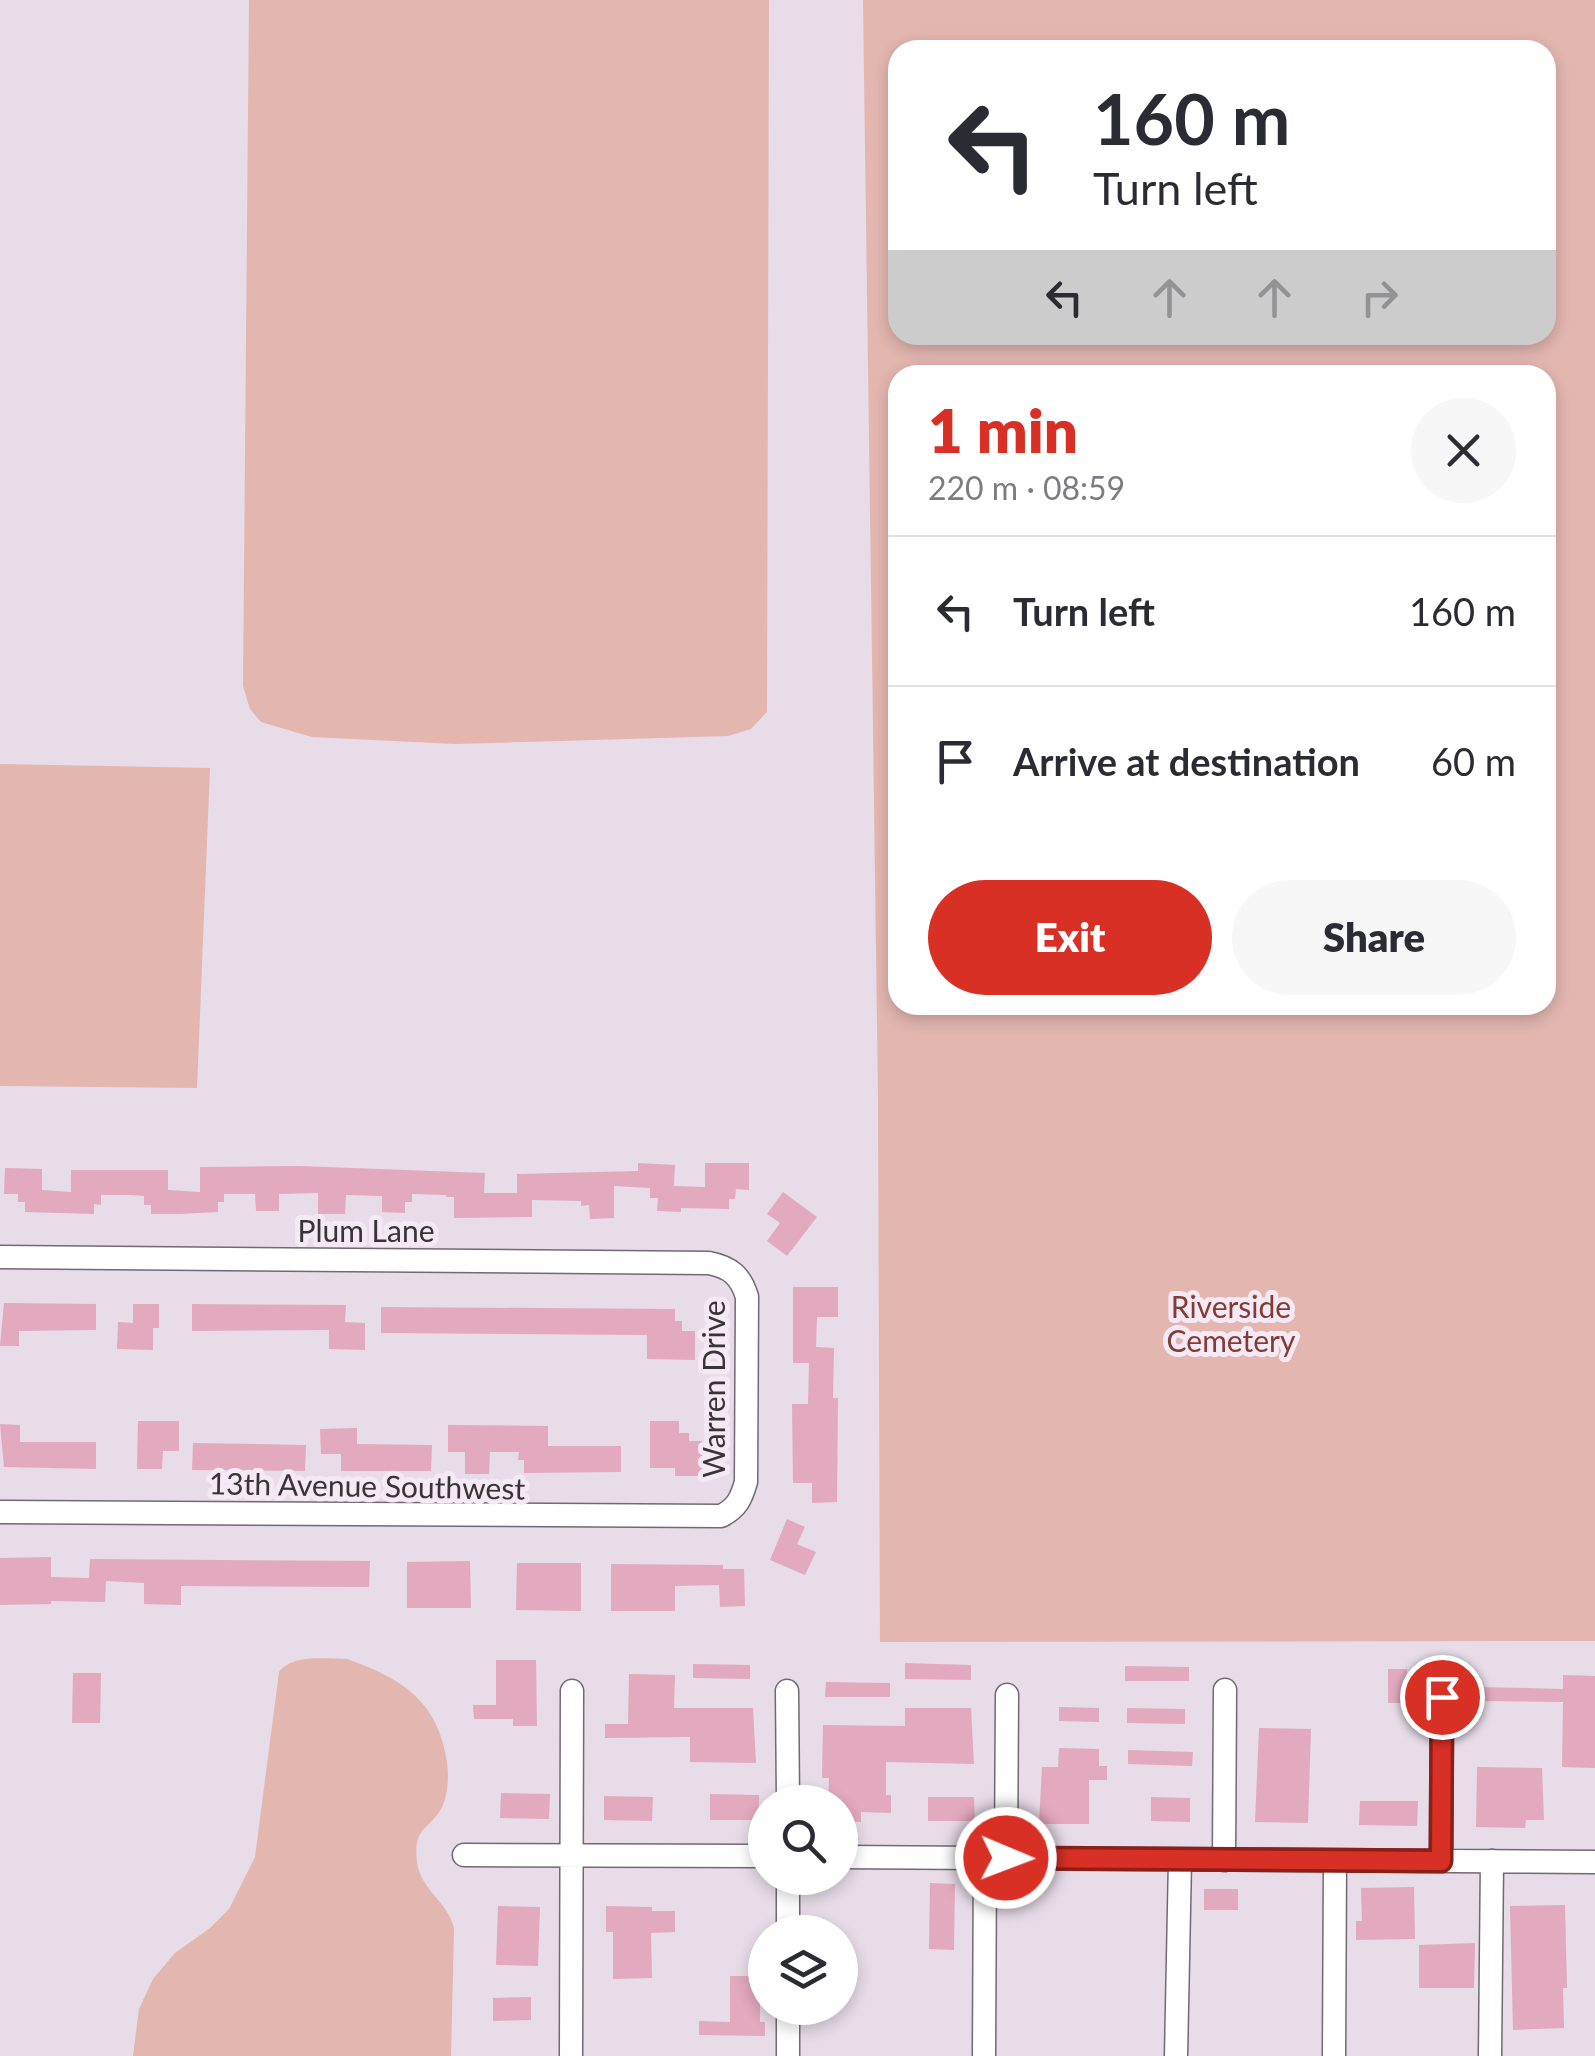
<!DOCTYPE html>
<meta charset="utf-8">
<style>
:root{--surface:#fff;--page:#f7f7f7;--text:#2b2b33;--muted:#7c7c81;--line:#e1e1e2;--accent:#d93025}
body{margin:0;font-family:Lato,sans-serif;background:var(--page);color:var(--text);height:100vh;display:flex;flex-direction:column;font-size:38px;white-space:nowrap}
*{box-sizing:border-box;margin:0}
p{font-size:32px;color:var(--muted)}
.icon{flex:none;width:55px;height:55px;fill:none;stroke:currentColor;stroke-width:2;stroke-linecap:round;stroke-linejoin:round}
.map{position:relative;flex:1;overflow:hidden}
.sheet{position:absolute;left:888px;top:365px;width:668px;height:650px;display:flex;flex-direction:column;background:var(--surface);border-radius:30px;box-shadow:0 5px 15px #0003}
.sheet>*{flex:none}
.banner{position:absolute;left:888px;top:40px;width:668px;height:305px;border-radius:30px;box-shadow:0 5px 15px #0003;background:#fff;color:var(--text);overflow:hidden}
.buttons{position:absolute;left:748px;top:1785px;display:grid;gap:20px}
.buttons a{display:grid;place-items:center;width:110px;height:110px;border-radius:50%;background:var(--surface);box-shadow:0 5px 15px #0003;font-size:50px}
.pin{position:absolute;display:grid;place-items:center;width:85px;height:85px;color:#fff;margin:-42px;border:5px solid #fff;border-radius:50%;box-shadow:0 2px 10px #0007}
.me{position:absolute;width:110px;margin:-55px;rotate:91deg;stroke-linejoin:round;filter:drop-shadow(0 0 8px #0008)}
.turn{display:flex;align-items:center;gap:35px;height:210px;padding:0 40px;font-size:45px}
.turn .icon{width:130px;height:130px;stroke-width:2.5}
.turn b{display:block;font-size:70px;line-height:85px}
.lanes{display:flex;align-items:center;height:95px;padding:0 40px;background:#0003;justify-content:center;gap:50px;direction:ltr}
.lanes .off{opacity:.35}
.round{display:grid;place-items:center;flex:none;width:105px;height:105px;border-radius:52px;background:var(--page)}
.head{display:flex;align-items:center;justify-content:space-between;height:170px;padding:0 40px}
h1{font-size:60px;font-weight:800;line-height:75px;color:var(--accent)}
.button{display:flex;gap:20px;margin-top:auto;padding:20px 40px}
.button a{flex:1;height:115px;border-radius:60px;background:var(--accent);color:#fff;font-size:40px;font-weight:800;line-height:115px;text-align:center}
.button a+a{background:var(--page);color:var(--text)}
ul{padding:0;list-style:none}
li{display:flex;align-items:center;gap:30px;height:150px;padding:0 40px;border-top:2px solid var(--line)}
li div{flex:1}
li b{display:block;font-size:38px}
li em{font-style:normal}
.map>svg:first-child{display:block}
.green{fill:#e3b6b0;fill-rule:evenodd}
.building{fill:#e3a9be}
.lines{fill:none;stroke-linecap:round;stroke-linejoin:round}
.minor-casing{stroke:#726974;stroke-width:25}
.minor{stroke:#fff;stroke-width:22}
.route-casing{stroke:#8d1f18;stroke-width:25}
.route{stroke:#d93025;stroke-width:18}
.labels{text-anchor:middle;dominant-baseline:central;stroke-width:10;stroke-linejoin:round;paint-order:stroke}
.street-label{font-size:30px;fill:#383438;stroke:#f4e9f5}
.park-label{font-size:30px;fill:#843b33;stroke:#f4e9f5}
</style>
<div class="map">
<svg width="1595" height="2056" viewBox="0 0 1595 2056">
<rect width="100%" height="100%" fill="#e7dce8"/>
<!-- green -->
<path class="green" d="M249,0H769L767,712L751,729L728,736L455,744L312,737L261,722L250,709L243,686Z
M863,0H1595V1641L880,1642L878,1095ZM1545,50V335H898V50ZM1545,375V1005H898V375Z
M0,764L210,768L197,1088L0,1086Z
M347,1659C402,1678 439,1702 447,1763C449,1776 448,1797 441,1809C428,1831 413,1827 417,1862C420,1889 448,1902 454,1928L451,2056H133L139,2009L153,1979L175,1953L210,1928L229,1909L255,1857L279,1672C293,1654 325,1659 347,1659Z"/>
<!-- building -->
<path class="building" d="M638,1163L675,1165L674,1186L705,1187V1163H749V1190L736,1189L735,1199H729V1209L681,1208V1212L657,1211L658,1198H650V1188L614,1186V1218L590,1219L589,1205L581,1206V1201L532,1200V1217L454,1218V1197H446V1195L412,1194V1202H405V1213L382,1212V1196L346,1195L345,1214H318V1193L279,1194V1211H256L255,1194H224V1202H218V1212L180,1214H151V1205H144V1196L130,1195H101V1205L94,1204V1214L25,1212V1202H18V1194H4L5,1168L42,1169V1190L71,1192V1170H168V1190L200,1192V1167L299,1166L485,1173L484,1193H517V1174L638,1171Z
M783,1192L817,1217L787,1256L767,1241L780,1223L767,1214Z
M793,1287H838V1317H817L816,1347L834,1348L833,1398H838L837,1502L812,1503V1483H793L792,1404H808L809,1363H793Z
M4,1303L96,1304V1330L19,1331V1346H0Z
M133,1304H159V1328H153V1350L117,1349L118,1322L133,1323Z
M192,1304L346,1305L345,1322L365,1323V1350L329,1349V1330L192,1331Z
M381,1307L675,1309V1321H682V1331H695V1360L647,1359V1335L381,1333Z
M138,1421H179V1451H163L162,1469H137Z
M650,1421H679V1433H689V1441H702V1476H675V1468H650Z
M0,1424L20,1425V1442H96V1469L4,1467Z
M448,1425L548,1426V1446H621V1472L524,1473V1460H518L519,1452H490L489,1474H465V1452H448Z
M357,1428V1444L432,1445L431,1471H341V1454H321L320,1429Z
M193,1443L306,1445L305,1471L192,1470Z
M787,1519L805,1527L797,1544L816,1552L805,1575L770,1560Z
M51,1557V1577L89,1578L90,1559L370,1561L369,1587L181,1586V1605L144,1604V1583L106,1581L105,1602L51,1601V1604L0,1605V1558Z
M470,1561L471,1608H407V1562Z
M517,1563H581V1611L516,1610Z
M611,1564L723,1565V1569H744L745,1606L720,1607L719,1585L675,1586V1611H611Z
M496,1660H536L537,1726H513V1719H474L473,1705H496Z
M905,1663L971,1665V1680L905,1679Z
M693,1664L750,1665V1679L693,1678Z
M1125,1666L1189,1667V1681H1125Z
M1388,1669H1407V1703H1388Z
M73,1673H101L100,1723H72Z
M629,1674L675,1675L674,1708H753L756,1763L690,1762V1737L605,1738V1724H628Z
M1563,1675L1595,1676V1768L1562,1767L1563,1702L1479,1701L1480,1687L1563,1689Z
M826,1682L890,1683V1697H825Z
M1059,1707L1099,1708V1722L1059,1721Z
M905,1708H971L974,1764L886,1762V1795H891V1813L861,1812V1822L840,1821V1802H828L829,1778H822L823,1725L905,1726Z
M1127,1708L1185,1709V1724L1127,1723Z
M1259,1728L1311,1729L1308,1823L1255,1822Z
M1059,1748L1099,1749V1766H1107V1780H1089V1824H1039L1042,1767H1058Z
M1128,1750L1193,1752L1192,1766L1128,1764Z
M1477,1767L1542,1768L1544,1820H1526L1525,1828L1476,1827Z
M501,1793L550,1794L549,1819L500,1818Z
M710,1794L759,1795V1820H710Z
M604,1796L653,1797L652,1821L604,1820Z
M928,1797H974L975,1821H928Z
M1151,1797L1190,1798V1822L1151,1821Z
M1360,1801H1418L1417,1826L1359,1825Z
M930,1883L955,1884L954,1950L929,1949Z
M1414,1887L1415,1939L1356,1940V1921H1362L1361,1888Z
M1204,1889H1238V1910H1204Z
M1565,1905L1567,1988H1563L1564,2028L1513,2030L1510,1906Z
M498,1906L540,1907L538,1966L496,1965Z
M606,1906L652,1907V1911H675V1932L651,1933L652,1978L613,1979V1932H606Z
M1475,1943L1474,1988H1419V1945Z
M730,1976H754V1995H760V2022H765V2036L699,2035V2021L730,2022Z
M531,1997V2020L493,2021V1998Z"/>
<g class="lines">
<!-- minor casing -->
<g class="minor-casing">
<path id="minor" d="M0,1257L709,1263C730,1267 741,1276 747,1297L746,1482C741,1499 737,1508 721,1516L0,1512
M787,1691L788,1802
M464,1855L765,1856
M840,1857L1595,1862
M1006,1857L1007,1695
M1224,1860L1225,1690
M1441,1861L1442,1697
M788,1878V1932
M788,2008V2056
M571,2056L572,1691
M984,2056L985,1857
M1176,2056L1180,1860
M1334,2056L1335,1861
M1490,2056L1492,1861"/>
</g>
<!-- minor -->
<use href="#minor" class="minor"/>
</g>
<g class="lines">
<!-- route casing -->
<g class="route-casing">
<path id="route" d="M1006,1858L1441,1861L1442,1697"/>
</g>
<!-- route -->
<use href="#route" class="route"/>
</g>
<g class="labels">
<!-- street labels -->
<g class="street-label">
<text x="366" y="1230">Plum Lane</text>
<text transform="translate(713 1389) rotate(-90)">Warren Drive</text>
<text transform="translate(367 1485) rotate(1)">13th Avenue Southwest</text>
</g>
<!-- park labels -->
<g class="park-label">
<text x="1231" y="1306">Riverside<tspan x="1231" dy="34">Cemetery</tspan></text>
</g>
</g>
</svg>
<div class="buttons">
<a><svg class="icon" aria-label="search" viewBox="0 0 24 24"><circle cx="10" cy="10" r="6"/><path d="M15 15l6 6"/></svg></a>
<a><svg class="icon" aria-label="layers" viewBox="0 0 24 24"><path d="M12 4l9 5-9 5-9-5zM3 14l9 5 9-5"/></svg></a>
</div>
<div class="pin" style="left:1442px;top:1697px;background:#d93025"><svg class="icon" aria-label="arrive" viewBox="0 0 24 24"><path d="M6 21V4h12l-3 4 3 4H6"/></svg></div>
<svg class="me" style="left:1006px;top:1858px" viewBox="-20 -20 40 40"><circle r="17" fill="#d93025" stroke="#fff" stroke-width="3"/><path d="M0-11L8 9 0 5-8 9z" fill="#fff"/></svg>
<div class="banner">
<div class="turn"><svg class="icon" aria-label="left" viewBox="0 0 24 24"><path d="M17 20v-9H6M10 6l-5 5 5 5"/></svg><div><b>160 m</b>Turn left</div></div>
<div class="lanes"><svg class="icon" aria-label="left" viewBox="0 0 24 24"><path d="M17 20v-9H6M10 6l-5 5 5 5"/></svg><svg class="icon off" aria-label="ahead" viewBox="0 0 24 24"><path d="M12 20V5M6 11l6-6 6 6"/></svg><svg class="icon off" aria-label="ahead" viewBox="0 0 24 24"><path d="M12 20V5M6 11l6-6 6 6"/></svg><svg class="icon off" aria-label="right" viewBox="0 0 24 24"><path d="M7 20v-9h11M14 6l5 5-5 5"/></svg></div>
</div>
<section class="sheet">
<div class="head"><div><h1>1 min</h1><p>220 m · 08:59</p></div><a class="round"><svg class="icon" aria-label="close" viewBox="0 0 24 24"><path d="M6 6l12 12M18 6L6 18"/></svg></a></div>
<ul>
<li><svg class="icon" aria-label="left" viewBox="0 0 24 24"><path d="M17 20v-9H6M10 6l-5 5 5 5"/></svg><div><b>Turn left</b></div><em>160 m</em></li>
<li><svg class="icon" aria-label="arrive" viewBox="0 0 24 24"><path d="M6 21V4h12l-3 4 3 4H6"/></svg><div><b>Arrive at destination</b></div><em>60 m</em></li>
</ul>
<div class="button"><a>Exit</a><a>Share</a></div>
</section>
</div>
